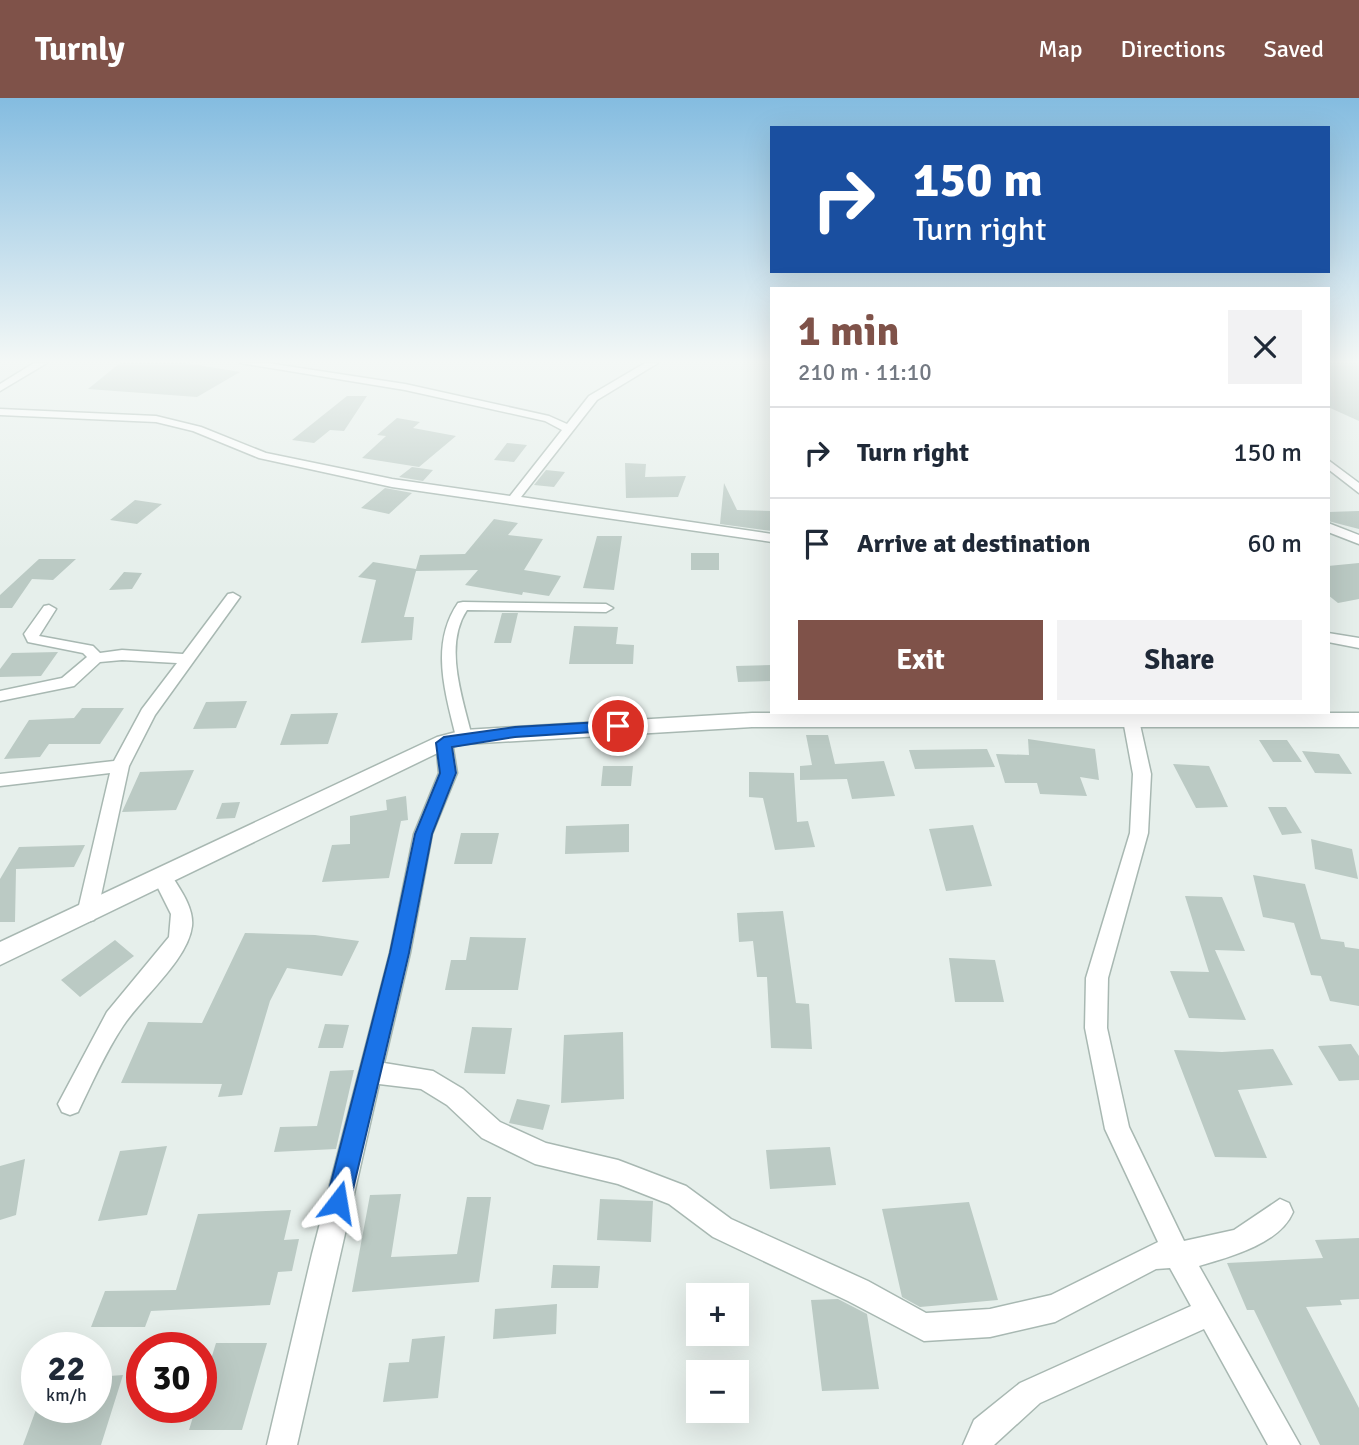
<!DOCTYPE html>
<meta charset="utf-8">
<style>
:root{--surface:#fff;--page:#f2f2f3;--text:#1f2937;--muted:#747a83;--line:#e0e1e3;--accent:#7f5249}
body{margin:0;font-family:Signika,sans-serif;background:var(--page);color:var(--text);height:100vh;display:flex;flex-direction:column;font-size:26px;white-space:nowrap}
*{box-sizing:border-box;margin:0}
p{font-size:23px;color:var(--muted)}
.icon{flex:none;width:38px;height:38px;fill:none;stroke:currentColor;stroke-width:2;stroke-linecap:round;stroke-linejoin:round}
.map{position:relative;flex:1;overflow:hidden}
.side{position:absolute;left:770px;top:189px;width:560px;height:427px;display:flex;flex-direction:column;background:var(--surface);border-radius:0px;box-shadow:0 7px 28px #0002}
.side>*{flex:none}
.top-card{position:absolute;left:770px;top:28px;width:560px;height:147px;border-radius:0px;box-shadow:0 7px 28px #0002;background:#1a4fa0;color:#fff;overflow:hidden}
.buttons{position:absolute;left:686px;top:1185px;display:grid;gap:14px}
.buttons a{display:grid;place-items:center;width:63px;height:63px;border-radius:0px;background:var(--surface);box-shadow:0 7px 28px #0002;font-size:35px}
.speed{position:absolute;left:21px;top:1234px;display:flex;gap:14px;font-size:35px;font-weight:700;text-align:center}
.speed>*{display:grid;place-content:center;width:91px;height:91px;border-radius:50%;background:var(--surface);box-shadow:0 7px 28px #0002;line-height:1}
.speed small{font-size:18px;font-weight:400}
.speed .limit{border:10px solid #d22;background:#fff;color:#111}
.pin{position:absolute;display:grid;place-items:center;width:60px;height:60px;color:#fff;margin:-30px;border:4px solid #fff;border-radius:50%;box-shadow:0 2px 7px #0007}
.me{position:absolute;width:77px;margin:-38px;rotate:14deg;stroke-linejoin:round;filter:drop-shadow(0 0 5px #0008)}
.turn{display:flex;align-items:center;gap:24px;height:147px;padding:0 28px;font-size:32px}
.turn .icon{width:91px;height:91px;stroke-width:2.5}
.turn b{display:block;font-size:49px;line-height:60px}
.round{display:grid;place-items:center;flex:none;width:74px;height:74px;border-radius:0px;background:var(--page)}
.headline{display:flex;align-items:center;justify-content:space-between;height:119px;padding:0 28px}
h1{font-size:42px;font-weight:800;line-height:52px;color:var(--accent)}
.primary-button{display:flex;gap:14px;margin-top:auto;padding:14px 28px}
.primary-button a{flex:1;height:80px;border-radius:0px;background:var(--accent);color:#fff;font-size:28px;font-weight:800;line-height:80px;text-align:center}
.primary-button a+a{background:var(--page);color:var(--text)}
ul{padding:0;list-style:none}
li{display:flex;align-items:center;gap:21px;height:91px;padding:0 28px;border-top:2px solid var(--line)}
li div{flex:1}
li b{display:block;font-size:26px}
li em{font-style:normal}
header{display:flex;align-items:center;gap:42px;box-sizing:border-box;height:98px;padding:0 35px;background:var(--accent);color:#fff}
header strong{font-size:33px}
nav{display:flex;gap:38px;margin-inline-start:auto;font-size:24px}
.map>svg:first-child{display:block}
.building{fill:#bbcac4}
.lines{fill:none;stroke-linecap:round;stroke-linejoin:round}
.minor-casing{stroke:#a8b8b2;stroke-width:3}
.tertiary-casing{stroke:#a8b8b2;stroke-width:3}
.minor{fill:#fff;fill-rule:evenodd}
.tertiary{fill:#fff;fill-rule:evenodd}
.route{fill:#1a73e8;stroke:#114b97;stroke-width:2}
</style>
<header>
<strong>Turnly</strong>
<nav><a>Map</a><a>Directions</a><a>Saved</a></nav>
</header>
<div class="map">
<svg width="1359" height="1347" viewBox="0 0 1359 1347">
<rect width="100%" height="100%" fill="#e6efeb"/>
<!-- building -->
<path class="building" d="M120,265H186L240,274L197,299L88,291Z
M1328,265H1359V323L1328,309Z
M347,298H367L344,333L330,332L314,345L292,342Z
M397,320L420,324L413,330L456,338L419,369L362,360L386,338L377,337Z
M507,345L527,347L514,364L494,362Z
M625,365L646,366L645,379L686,378L678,399L626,400Z
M412,369L433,372L423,383L399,379Z
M546,372L565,374L554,389L534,387Z
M724,385L737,412L772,413V433L720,426Z
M385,390L412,395L389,416L361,410Z
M135,402L162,406L137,426L110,422Z
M1359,413V431L1328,423V414Z
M494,421L518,425L508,437L543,441L524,472L561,478L549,498L523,494L522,497L465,487L478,472L416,473L404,519H414L412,542L361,545L376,482L358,479L373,464L416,471L420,457L465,456Z
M597,438H622L614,492L583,490Z
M691,455H719V472H691Z
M39,461H76L53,482L32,481L12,510H0V497Z
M1359,465V501L1338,505L1328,497V468Z
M124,474L142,475L132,491L109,492Z
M502,515H518L511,545H494Z
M574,528L618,529L616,546L634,547L633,566H569Z
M58,554L41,578L0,579V571L12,555Z
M772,567V583L738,584L736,568Z
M247,603L236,630L193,631L206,604Z
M82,610H124L100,646H49L40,659L4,661L29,622L74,620Z
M338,615L328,646L280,647L291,616Z
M806,637H828L835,666L884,663L895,698L852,701L847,681L800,682V668L812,667Z
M1028,641L1095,651L1099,682L1080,679L1087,698L1040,696L1037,685H1005L996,656L1029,657Z
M1259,642H1287L1302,664H1273Z
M987,651L995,669L915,671L909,652Z
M1302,653L1339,656L1352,676L1315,675Z
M1173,666L1209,668L1228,709L1196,710Z
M603,668H633L631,688H601Z
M194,672L176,712L122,714L140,674Z
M749,674L794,675L797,724L808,723L815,749L775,752L763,700L749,699Z
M406,698L408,722L401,723L389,780L322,784L332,747L350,746V718L387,712L386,702Z
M240,704L235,720L216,721L222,705Z
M1268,709H1286L1302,735L1282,737Z
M629,726V754L565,756L566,728Z
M973,727L992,788L946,793L929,731Z
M461,735H499L492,766H454Z
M1311,741L1352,751L1358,781L1315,771Z
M85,747L74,769L16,771L15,824H0V781L19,749Z
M1253,777L1305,786L1321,841L1344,844L1345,849L1359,851V908L1330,903L1321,878L1311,877L1294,825L1263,819Z
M1185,798L1222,799L1245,853L1215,852L1246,922L1189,920L1170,873L1209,874Z
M783,813L796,905L809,906L812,951L771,950L767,879H757L753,843L739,844L737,815Z
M245,835L315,837L359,843L342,878L287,870L270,903L242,997L218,999L222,986L121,985L148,924L202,925Z
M470,839L526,840L518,892H445L451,862H466Z
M115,842L134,858L80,899L61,882Z
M949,860L995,862L1004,904H955Z
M325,926L349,927L343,950H318Z
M472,929L512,930L505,976L464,975Z
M623,934L624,1001L561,1005L564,937Z
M1351,946L1359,958V982L1339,983L1318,948Z
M1273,951L1293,987L1238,992L1267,1060L1215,1059L1174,952L1222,954Z
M354,972L336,1051L274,1054L280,1029L317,1028L330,973Z
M517,1001L550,1007L543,1032L509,1025Z
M167,1048L147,1117L98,1123L120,1053Z
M830,1049L836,1087L770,1091L766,1052Z
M25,1061L16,1117L0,1122V1068Z
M401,1096L391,1159L457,1156L467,1099H491L479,1184L352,1194L370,1097Z
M600,1101L653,1103L651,1144L597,1142Z
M969,1104L998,1202L920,1209L902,1199L882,1111Z
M291,1112L284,1142L299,1141L292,1173L278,1174L270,1207L151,1213L145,1229H91L105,1193L176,1192L198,1116Z
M1359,1140V1201L1340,1202L1342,1207L1306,1209L1359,1310V1347H1320L1254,1212H1247L1227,1165L1323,1160L1315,1142Z
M553,1167L600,1168L598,1190H551Z
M838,1201L867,1216L879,1291L822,1293L811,1202Z
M557,1206L556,1236L493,1241L495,1211Z
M445,1238L438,1300L383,1304L389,1265L409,1264L412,1241Z
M216,1245H267L242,1332H189L196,1309H201V1294Z
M123,1277L101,1347H23L37,1309H96V1279Z"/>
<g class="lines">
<!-- minor casing -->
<g class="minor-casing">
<path id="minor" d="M34,265H47L0,293V286Z
M240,265H267L405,286L549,318L567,326L589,298L645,265H658L597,302L521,399L772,436V444L392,389L259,360L193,333L156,324L0,317V311L156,318L201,329L266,355L392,381L510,398L562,332L545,323L405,292Z
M1328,362L1359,385V395L1328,371Z
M1328,425L1359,437V446L1328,434Z
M233,495L240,499L155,617L129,668L97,816L94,822L87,824L80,822L77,816L110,675L0,688V676L114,663L142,611L177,565L122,562L100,564L74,588L0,603V593L62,580L87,559L83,555L28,544L24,536L44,508L49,507L56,511L39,538L93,548L100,555L122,552L183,556L228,496Z
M463,504L606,506L613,510L606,514L467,512C443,548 463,601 472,639L464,645L456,639C445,594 430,546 458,505Z
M1328,535L1359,540V550L1328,544Z
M1131,616L1139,622L1151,676L1148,735L1108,880L1107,930L1129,1029L1184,1143L1234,1132L1280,1101L1289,1105L1293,1114C1280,1146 1229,1159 1199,1168L1300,1347H1268L1204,1231L1040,1305L994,1347H963L974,1322L1020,1285L1191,1208L1170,1170L1156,1171L1055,1224L990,1239L924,1243L848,1203L713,1139L669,1106L618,1086L535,1066L482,1040L447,1007L421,991L379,986L297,1347H267L312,1156L390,855L414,736L439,675L436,644L438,640H450L452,644L457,675L432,736L410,855L384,965L433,973L463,991L500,1024L546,1045L618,1062L686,1088L731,1121L868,1183L926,1215L990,1211L1051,1197L1158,1144L1105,1031L1085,930L1086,880L1130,735L1133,676L1123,622Z
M163,772L170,775C179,790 194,809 192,828C188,862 142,899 123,928C105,955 92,985 78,1014L70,1017L62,1014L58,1006L107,914L169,839L171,816L153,780L156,775Z"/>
</g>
<!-- tertiary casing -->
<g class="tertiary-casing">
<path id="tertiary" d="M752,615H1359V629H752L464,646L450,649L0,867V844L437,639L464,632Z"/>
</g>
<!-- minor -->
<use href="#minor" class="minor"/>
<!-- tertiary -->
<use href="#tertiary" class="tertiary"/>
</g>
<!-- sky -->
<linearGradient id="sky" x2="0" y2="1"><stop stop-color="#84bce0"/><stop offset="0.58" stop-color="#f4f8f6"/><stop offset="1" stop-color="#f4f8f6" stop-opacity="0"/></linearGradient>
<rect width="1359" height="454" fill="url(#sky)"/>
<!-- route -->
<path class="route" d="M618,623L623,624V632L515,639L452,649L456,675L432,736L409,855L350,1104L346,1112L338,1116L330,1112L326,1104L390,855L415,736L440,675L436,645L444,639L515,629Z"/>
</svg>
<div class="buttons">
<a>+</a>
<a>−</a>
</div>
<div class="speed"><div>22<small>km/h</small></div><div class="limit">30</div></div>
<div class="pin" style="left:618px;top:628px;background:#d93025"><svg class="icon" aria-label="arrive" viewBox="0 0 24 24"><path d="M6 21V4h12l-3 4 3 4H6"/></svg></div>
<svg class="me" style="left:338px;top:1104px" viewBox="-20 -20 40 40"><path d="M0-17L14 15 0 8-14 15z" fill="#1a73e8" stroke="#fff" stroke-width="4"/></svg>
<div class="top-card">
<div class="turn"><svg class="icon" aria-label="right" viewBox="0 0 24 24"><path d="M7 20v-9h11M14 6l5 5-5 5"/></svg><div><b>150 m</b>Turn right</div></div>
</div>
<section class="side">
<div class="headline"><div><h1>1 min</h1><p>210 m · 11:10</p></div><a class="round"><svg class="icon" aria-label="close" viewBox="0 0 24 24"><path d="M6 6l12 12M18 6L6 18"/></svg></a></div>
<ul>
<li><svg class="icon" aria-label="right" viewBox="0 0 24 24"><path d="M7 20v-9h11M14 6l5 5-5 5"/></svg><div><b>Turn right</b></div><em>150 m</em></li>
<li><svg class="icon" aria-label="arrive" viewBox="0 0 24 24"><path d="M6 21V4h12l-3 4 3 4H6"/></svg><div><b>Arrive at destination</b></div><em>60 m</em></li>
</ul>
<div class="primary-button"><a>Exit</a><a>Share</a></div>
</section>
</div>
